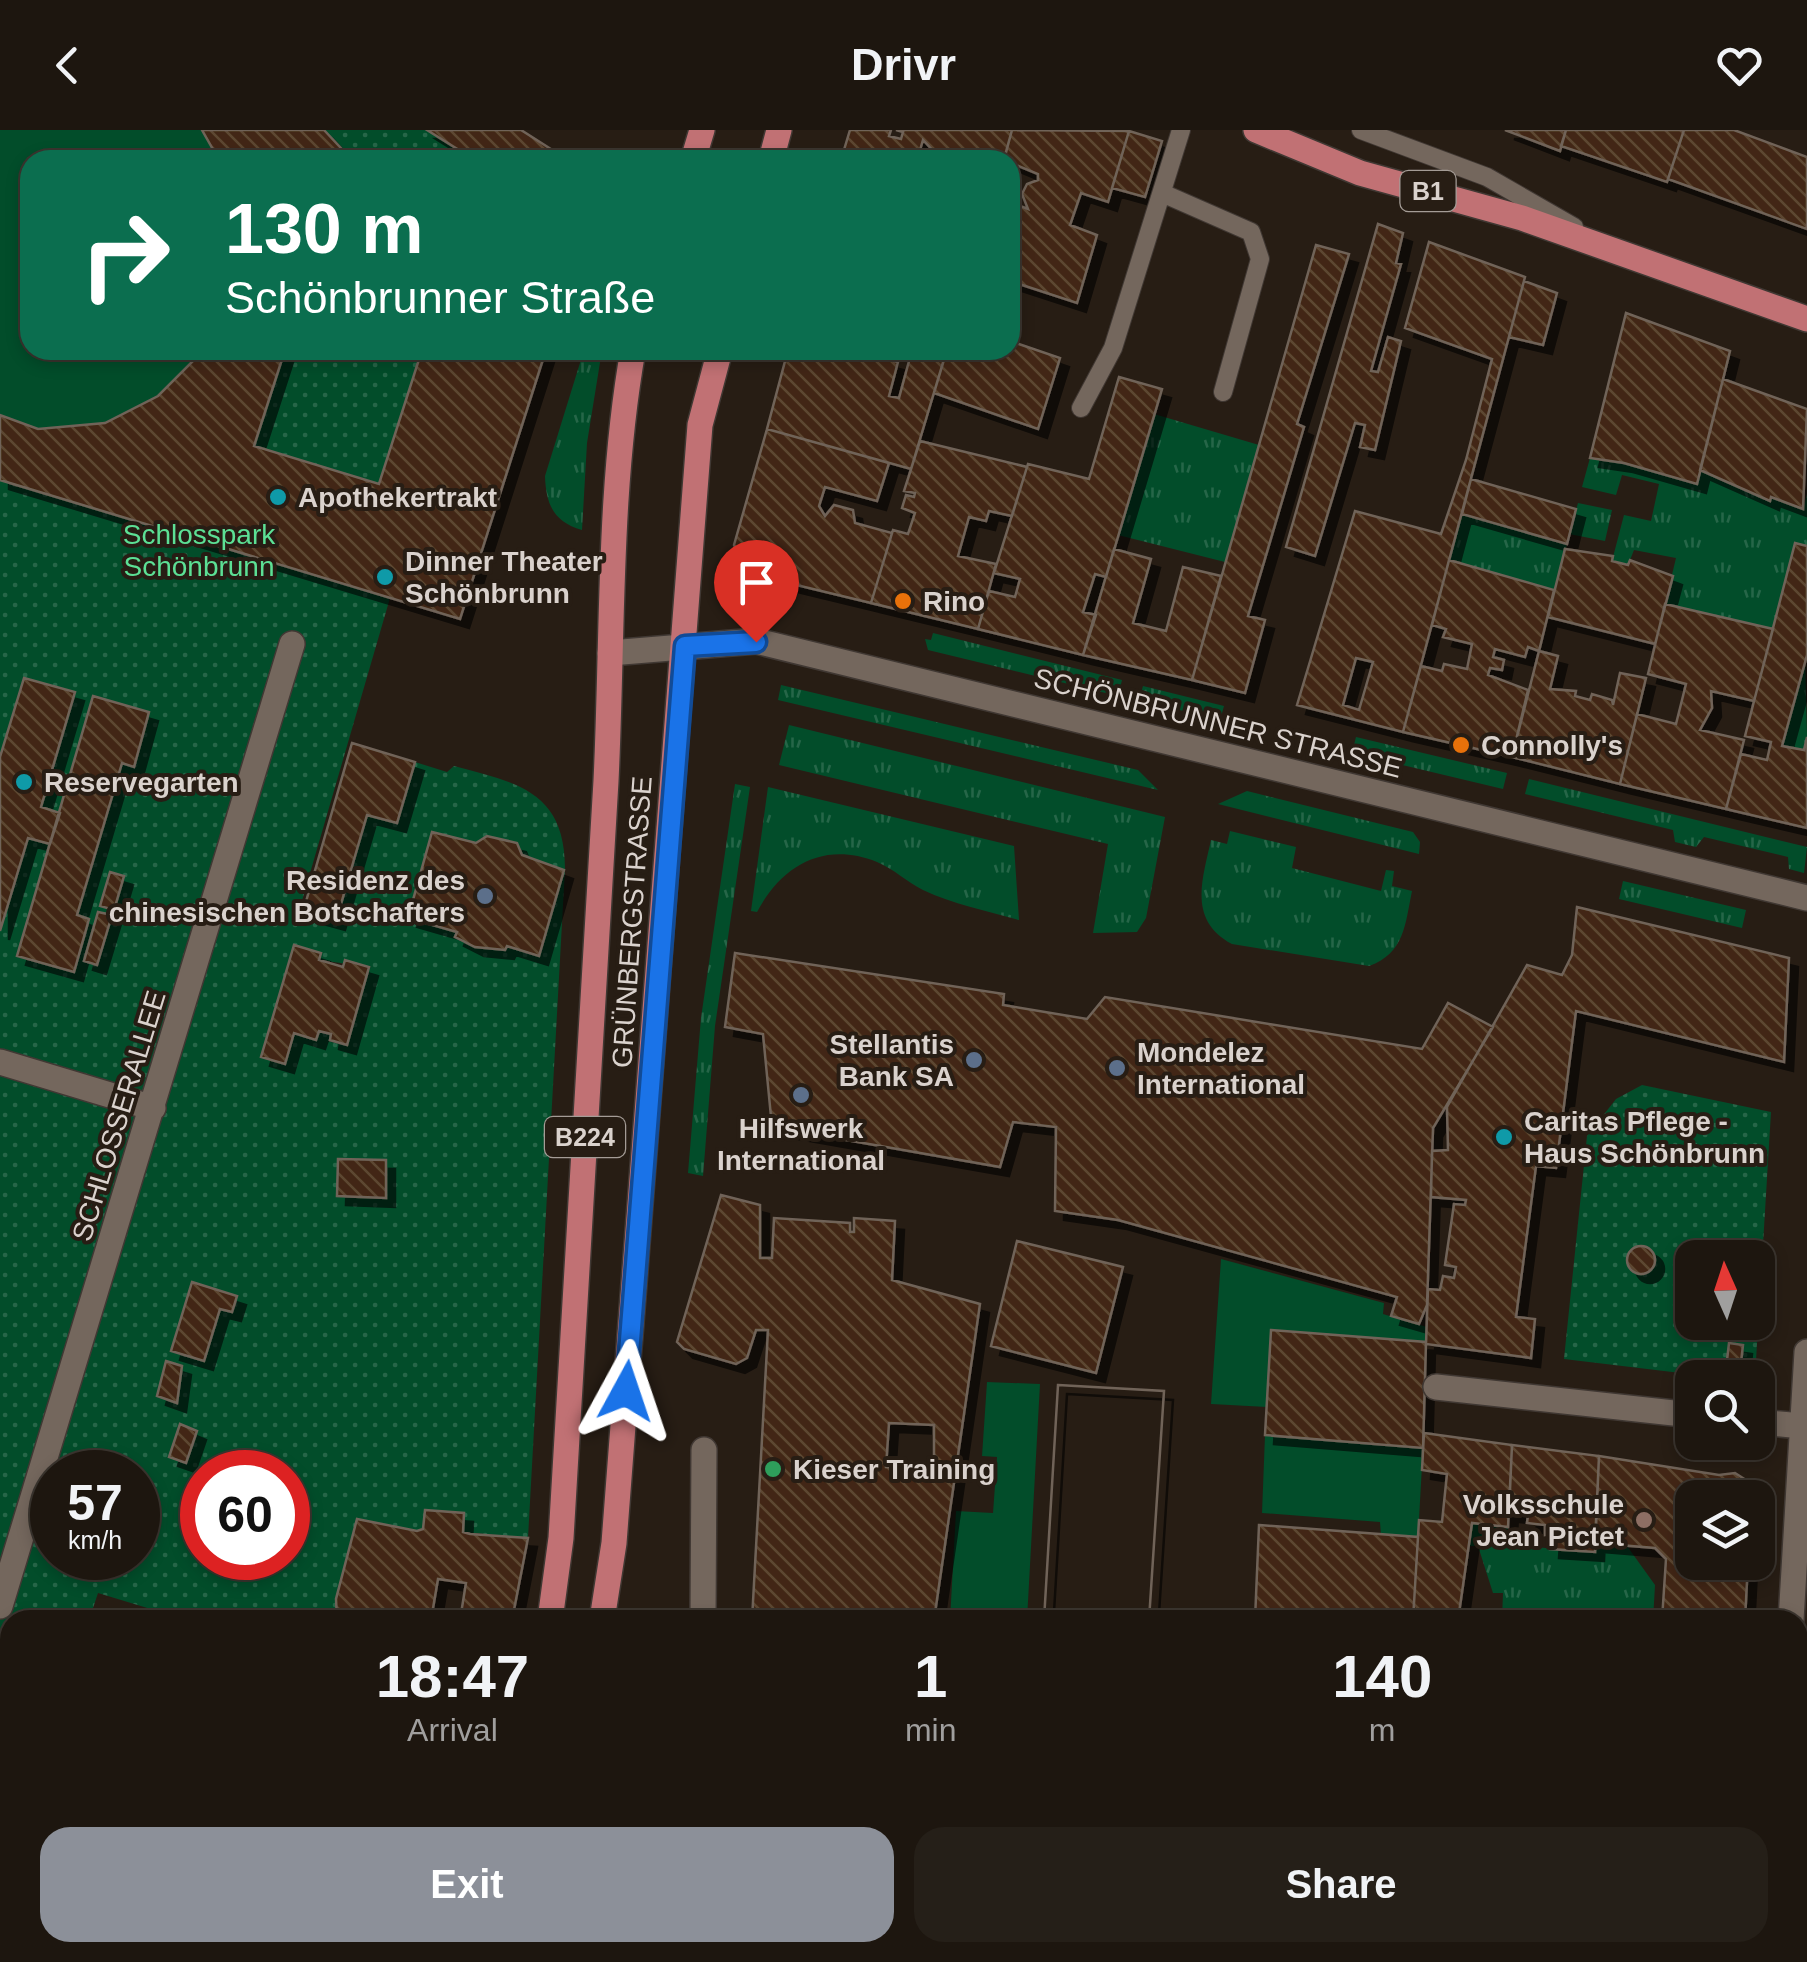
<!DOCTYPE html>
<meta charset="utf-8">
<style>
:root{--surface:#1d160f;--page:#251f18;--text:#f1f3f6;--muted:#a09f9e;--line:#3b352f;--accent:#8c9099}
body{margin:0;font-family:Helvetica,sans-serif;background:var(--page);color:var(--text);height:100vh;display:flex;flex-direction:column;font-size:38px;white-space:nowrap}
*{box-sizing:border-box;margin:0}
p{font-size:32px;color:var(--muted)}
.icon{flex:none;width:55px;height:55px;fill:none;stroke:currentColor;stroke-width:2;stroke-linecap:round;stroke-linejoin:round}
.map{position:relative;flex:1;overflow:hidden}
.side{position:absolute;left:0px;top:1480px;width:1808px;height:352px;display:flex;flex-direction:column;background:var(--surface);border-radius:30px 30px 0 0;box-shadow:0 5px 15px #0003,0 0 0 2px var(--line)}
.side>*{flex:none}
.guide{position:absolute;left:20px;top:20px;width:1000px;height:210px;border-radius:30px;box-shadow:0 5px 15px #0003,0 0 0 2px var(--line);background:#0b6e4f;color:#fff;overflow:hidden}
.needle{width:65px;rotate:357deg}
.buttons{position:absolute;left:1675px;top:1110px;display:grid;gap:20px}
.buttons a{display:grid;place-items:center;width:100px;height:100px;border-radius:20px;background:var(--surface);box-shadow:0 5px 15px #0003,0 0 0 2px var(--line);font-size:50px}
.speed{position:absolute;left:30px;top:1320px;display:flex;gap:20px;font-size:50px;font-weight:700;text-align:center}
.speed>*{display:grid;place-content:center;width:130px;height:130px;border-radius:50%;background:var(--surface);box-shadow:0 5px 15px #0003,0 0 0 2px var(--line);line-height:1}
.speed small{font-size:25px;font-weight:400}
.speed .limit{border:15px solid #d22;background:#fff;color:#111}
.pin{position:absolute;display:grid;place-items:center;width:85px;height:85px;color:#fff;margin:-102px -42px;border-radius:50% 50% 50% 0;rotate:-45deg;box-shadow:0 0 10px #0007}
.pin .icon{rotate:45deg}
.me{position:absolute;width:110px;margin:-55px;rotate:5deg;stroke-linejoin:round;filter:drop-shadow(0 0 8px #0008)}
.turn{display:flex;align-items:center;gap:35px;height:210px;padding:0 40px;font-size:45px}
.turn .icon{width:130px;height:130px;stroke-width:2.5}
.turn b{display:block;font-size:70px;line-height:85px}
.eta{display:flex;justify-content:space-evenly;align-items:center;height:170px;text-align:center}
.eta b{font-size:60px;font-weight:700;line-height:70px}
.action{display:flex;gap:20px;margin-top:auto;padding:20px 40px}
.action a{flex:1;height:115px;border-radius:30px;background:var(--accent);color:#fff;font-size:40px;font-weight:700;line-height:115px;text-align:center}
.action a+a{background:var(--page);color:var(--text)}
header{display:flex;justify-content:space-between;align-items:center;height:130px;padding:0 40px;background:var(--surface);font-size:45px;font-weight:700}
.map>svg:first-child{display:block}
.grass{fill:url(#grass-tufts)}
.park{fill:url(#park-dots);fill-rule:evenodd}
.garden{fill:#024d2a}
.building{fill:url(#building-back-hatch);stroke:#706359;stroke-width:2.5;fill-rule:evenodd;filter:url(#shadow)}
.lines{fill:none;stroke-linecap:round;stroke-linejoin:round}
.service-casing{stroke:#403833;stroke-width:20}
.pedestrian-casing{stroke:#403833;stroke-width:28}
.minor-casing{stroke:#403833;stroke-width:28}
.primary-casing{stroke:#403833;stroke-width:28}
.service{stroke:#74675d;stroke-width:18}
.pedestrian{stroke:#74675d;stroke-width:25}
.minor{stroke:#74675d;stroke-width:25}
.primary{stroke:#c17174;stroke-width:25}
.route-casing{stroke:#114b97;stroke-width:25}
.route{stroke:#1a73e8;stroke-width:18}
.culture-dot{fill:#0f9aa8;stroke:#271d14;stroke-width:4}
.food-dot{fill:#e8710a;stroke:#271d14;stroke-width:4}
.service-dot{fill:#5c6f8a;stroke:#271d14;stroke-width:4}
.leisure-dot{fill:#2e9e5b;stroke:#271d14;stroke-width:4}
.education-dot{fill:#8d6e63;stroke:#271d14;stroke-width:4}
.labels{text-anchor:middle;dominant-baseline:central;stroke-width:8;stroke-linejoin:round;paint-order:stroke}
.shield{fill:#271d14;stroke:#a49c96;stroke-width:2.5}
.shield-label{font-size:25px;font-weight:bold;fill:#dad2cd}
.poi-label{font-size:28px;font-weight:bold;fill:#dad2cd;stroke:#271d14;text-anchor:start}
.park-label{font-size:28px;fill:#5ce095;stroke:#271d14}
.street-label{font-size:28px;fill:#dad2cd;stroke:#271d14}
</style>
<header><svg class="icon" aria-label="back" viewBox="0 0 24 24"><path d="M15 5l-7 7 7 7"/></svg>Drivr<svg class="icon" aria-label="heart" viewBox="0 0 24 24"><path d="M12 20l-8-8c-3-5 5-10 8-4 3-6 11-1 8 4z"/></svg></header>
<div class="map">
<svg width="1807" height="1832" viewBox="0 0 1807 1832">
<defs>
<pattern id="grass-tufts" width="24" height="20" patternUnits="userSpaceOnUse" patternTransform="scale(2.5)"><rect width="24" height="20" fill="#024d2a"/><path d="M3 7l-1-3M5 7V3M7 7l1-3M15 17l-1-3M17 17v-4M19 17l1-3" fill="none" stroke="#266648"/></pattern>
<pattern id="park-dots" width="8" height="8" patternUnits="userSpaceOnUse" patternTransform="scale(2.5)"><rect width="8" height="8" fill="#024d2a"/><path d="M2 2h.1M6 6h.1" fill="none" stroke="#266648" stroke-width="1.8" stroke-linecap="round"/></pattern>
<pattern id="building-back-hatch" width="6" height="6" patternUnits="userSpaceOnUse" patternTransform="scale(2.5)"><rect width="6" height="6" fill="#422812"/><path d="M-1 5l2 2M0 0l6 6M5-1l2 2" fill="none" stroke="#5d4633"/></pattern>
<filter id="shadow"><feDropShadow dx="9" dy="9" stdDeviation="0" flood-color="#0009"/></filter>
</defs>
<rect width="100%" height="100%" fill="#271d14"/>
<!-- grass -->
<path class="grass" d="M584,220H602L587,313L582,400C554,392 546,375 545,346Z
M1154,284L1259,315L1225,432L1118,405Z
M1590,328L1624,333L1696,354L1700,340L1769,371L1771,367L1803,379L1807,364V416L1773,499L1665,474L1676,428L1634,420L1628,435L1612,431L1624,385L1651,391L1659,354L1622,345L1616,365L1582,357Z
M1578,373L1612,380L1605,411L1569,404Z
M1462,384L1567,414L1554,460L1449,430Z
M933,503L1122,550L1118,566L928,520L925,509L931,510Z
M1805,524L1807,607L1804,620L1782,616Z
M781,555L1138,640L1158,660L778,570Z
M1143,556L1224,576L1220,590L1139,570Z
M789,595L1165,687L1146,788L1137,802L1093,803L1108,714L779,635Z
M1356,607L1507,643L1503,659L1352,623Z
M1529,649L1807,717L1804,743L1789,739L1788,727L1704,707L1696,717L1675,712L1673,700L1525,664Z
M735,654L750,657L715,896L703,1046L688,1043L701,888Z
M768,657L1014,716L1019,790C987,781 953,774 923,760C907,752 894,739 877,732C824,711 782,735 757,782L751,781Z
M1247,661L1413,702L1420,712L1419,724L1218,674Z
M1230,701L1296,717L1292,738L1381,761L1386,740L1394,741L1392,756L1412,761C1405,794 1405,823 1369,836L1232,814C1188,790 1202,751 1211,710L1227,714Z
M1623,751L1746,780L1742,798L1619,769Z
M1472,1393L1508,1397L1507,1415L1594,1422L1595,1413L1627,1416L1655,1455L1653,1490H1502L1503,1463H1493L1478,1416H1470Z"/>
<!-- park -->
<path class="park" d="M0,0H521L568,30H30V220H546L460,489L390,468L299,781L336,791L367,685L397,692L415,632L447,642L454,636C517,653 565,661 565,739L528,1408L463,1402L464,1383L425,1380L423,1399L417,1401L357,1389L336,1469L337,1490H187L98,1463L89,1490H10V1751L0,1783ZM488,706L516,713L522,725L564,740L539,826L507,816L505,820L475,817L456,807L457,802L409,788ZM294,815L321,823L319,830L369,837L347,914L330,910L331,904L319,901L316,910L294,903L285,933L262,927ZM52,1342H138V1428H52ZM202,1342H288V1428H202Z
M1642,955L1771,982L1755,1247H1714L1564,1229L1587,1006L1616,969ZM1692,1128H1758V1192H1692Z"/>
<!-- garden -->
<path class="garden" d="M0,0H202L219,30H30V220H188L196,228C159,274 98,310 36,298C22,296 13,289 0,285Z
M1221,1129L1384,1173L1383,1184L1427,1197L1426,1212L1271,1200L1267,1277L1211,1274Z
M987,1252L1040,1254L1027,1490H950L956,1381L993,1383L997,1327L982,1326Z
M1265,1305L1423,1318L1418,1407L1381,1405L1380,1392L1262,1383Z
M740,1822L1394,1823V1832H739Z"/>
<!-- building -->
<path class="building" d="M324,0L352,30H219L202,0Z
M427,0H521L568,30H475Z
M850,0H891L889,6L901,9L903,2L896,0H1012L1004,29L963,30L966,22L938,26L923,10L917,30H841Z
M1012,0L1129,1L1108,72L1081,63L1070,95L1097,105L1077,173L1010,151V72L1028,79L1022,64L1027,54L1038,50V44L1004,30Z
M1505,0H1566L1560,21Z
M1566,0H1684L1667,52L1561,16Z
M1684,0H1734L1807,27V99L1668,49Z
M1129,1L1162,11L1145,67L1112,58Z
M1378,94L1403,103L1396,133L1401,134L1371,241L1378,242L1388,207L1401,211L1375,320L1360,317L1365,295L1355,293L1315,426L1286,417Z
M1429,112L1525,147L1403,602L1297,575L1355,381L1441,404L1466,330L1492,229L1405,198ZM1356,528L1373,532L1359,580L1343,575Z
M1316,115L1349,124L1297,294L1304,297L1248,486L1265,490L1245,563L1192,550Z
M1524,151L1557,163L1543,215L1509,207Z
M1626,183L1730,221L1697,354L1624,333L1590,328Z
M1010,211L1060,228L1038,299L934,263L947,220H1010Z
M188,220H285L254,316L379,354L422,220H546L460,489L0,350V285L38,299L105,293L158,266L196,228Z
M788,220H888L886,229L898,232L889,266L899,268L912,220L944,229L911,339L767,299Z
M1119,247L1162,259L1106,447L1095,444L1083,482L1096,485L1083,525L978,499L989,461L1015,467L1020,449L994,443L1028,334L1089,349Z
M1723,249L1807,279L1803,379L1771,367L1770,371L1700,340Z
M767,299L889,333L877,371L825,357L819,376L825,386L834,375L853,380L855,393L892,403L871,473L751,444L734,415Z
M920,311L1027,337L1012,386L989,381L986,391L969,387L958,426L996,434L978,499L871,473L893,400L908,404L915,383L902,378L906,365L914,367L915,363L904,361Z
M1471,349L1576,379L1567,414L1462,384Z
M1795,413L1807,416V525L1782,616L1804,620L1807,607V698L1726,679L1741,624L1767,630L1771,612L1745,606Z
M1114,419L1151,429L1133,493L1166,501L1183,437L1221,446L1192,550L1083,525Z
M1565,419L1613,426L1612,431L1628,435L1630,430L1673,446L1655,514L1548,487Z
M1449,430L1554,460L1539,521L1528,517L1525,527L1495,519L1493,527L1504,530L1502,540L1490,538L1488,545L1528,560L1512,627L1403,602L1421,536L1442,541L1444,534L1467,539L1472,514L1443,507L1446,499L1432,495Z
M1665,474L1773,499L1754,571L1711,561L1712,578L1700,600L1744,610L1726,679L1620,654L1637,584L1676,594L1686,554L1648,544Z
M1539,521L1558,526L1550,559L1576,561L1575,566L1590,570L1592,564L1612,570L1613,575L1620,543L1646,548L1620,654L1512,627Z
M24,548L75,562L41,677L60,683L50,714L28,708L0,801V627Z
M93,566L149,582L134,637L122,633L77,785L89,789L74,842L17,826Z
M352,613L415,632L397,693L367,685L336,791L303,782Z
M432,702L476,713L487,706L517,713L522,725L564,740L539,826L507,816L505,820L475,817L455,807L457,802L408,788Z
M110,742L124,746L114,780L100,776Z
M1577,777L1789,828L1784,932L1576,881L1556,1038L1536,1036L1516,1187L1535,1189L1531,1228L1426,1214L1428,1159L1440,1160L1443,1146L1454,1148L1456,1137L1445,1135L1454,1074L1465,1075L1466,1070L1431,1067L1432,1021L1448,1020L1447,977L1527,835L1562,845L1572,825Z
M98,782L112,785L97,835L84,831Z
M294,815L321,823L319,830L343,837L345,830L369,837L347,915L330,910L331,904L319,901L316,910L294,903L285,934L261,927Z
M735,823L1004,864L1003,875L1087,889L1105,867L1422,919L1448,873L1493,897L1433,998L1427,1175L1419,1194L1391,1186L1397,1167L1118,1090L1055,1081L1056,997L1013,992L1000,1037L772,997L763,904L725,897Z
M338,1029L386,1030V1068L337,1066Z
M721,1065L760,1075V1128H772L774,1088L850,1093V1102H854V1088L895,1091L892,1150L980,1174L934,1490H752L768,1200H756L747,1228L736,1234L684,1219L677,1212ZM889,1293L934,1295V1339L886,1337Z
M1017,1111L1123,1137L1096,1243L991,1216Z
M1627 1130a14 14 0 1 1 28 0a14 14 0 1 1-28 0Z
M192,1152L237,1166L232,1182L220,1179L204,1231L171,1221Z
M1271,1200L1426,1212L1423,1318L1265,1305Z
M1729,1213L1743,1215L1740,1241L1726,1239Z
M166,1231L182,1236L177,1273L157,1266Z
M1058,1255L1164,1261L1149,1490H1044Z
M1058,1255L1164,1261L1149,1490H1044Z
M180,1294L197,1301L186,1333L169,1327Z
M1424,1303L1512,1315L1508,1397L1472,1393L1458,1490H1413L1419,1390L1442,1392L1447,1344L1422,1340Z
M1512,1315L1599,1326L1595,1422L1550,1419L1551,1404L1545,1405V1395L1527,1393L1528,1385L1509,1383Z
M1599,1326L1719,1345L1735,1343L1746,1350L1752,1368H1692V1432H1748L1745,1490H1662L1666,1429L1655,1418L1595,1413Z
M425,1380L464,1383L463,1402L470,1404L528,1408L512,1490H460L466,1453L438,1449L431,1490H337L336,1469L357,1389L417,1401L423,1399Z
M1259,1395L1418,1407L1413,1490H1255Z
M15,1822H145L177,1832H12Z
M186,1822H283L280,1832H217Z
M614,1822H658L657,1832H614Z
M675,1822H721V1832H675Z
M803,1822H1102V1832H803Z
M1394,1822H1488L1487,1832H1394Z
M1488,1822H1581V1832H1487Z
M1581,1822H1713L1722,1832H1581Z"/>
<g class="lines">
<!-- service casing -->
<g class="service-casing">
<path id="service" d="M1361,0L1487,47L1574,97
M1162,63L1251,102L1260,129L1223,262
M1081,278L1113,218L1181,0"/>
</g>
<!-- pedestrian casing -->
<g class="pedestrian-casing">
<path id="pedestrian" d="M0,932L153,978
M0,1476L292,514"/>
</g>
<!-- minor casing -->
<g class="minor-casing">
<path id="minor" d="M610,523L756,511L1807,768
M1436,1257L1692,1285
M1758,1292L1802,1296
M703,1490L704,1320
M1791,1490L1807,1222
M1798,1781L1807,1782
M571,1832V1822
M1771,1832V1822"/>
</g>
<!-- primary casing -->
<g class="primary-casing">
<path id="primary" d="M1256,0L1360,43L1522,88L1807,189
M693,30L702,0
M771,30L779,0
M550,1490L561,1408C576,1156 593,904 606,651C613,507 608,362 633,220
M602,1490L614,1413L700,295L720,220
M421,1832L425,1822
M471,1832L475,1822"/>
</g>
<!-- service -->
<use href="#service" class="service"/>
<!-- pedestrian -->
<use href="#pedestrian" class="pedestrian"/>
<!-- minor -->
<use href="#minor" class="minor"/>
<!-- primary -->
<use href="#primary" class="primary"/>
</g>
<g class="lines">
<!-- route casing -->
<g class="route-casing">
<path id="route" d="M626,1261L685,516L756,512"/>
</g>
<!-- route -->
<use href="#route" class="route"/>
</g>
<!-- markers -->
<g class="culture-dot">
<circle cx="278" cy="367" r="10"/>
<circle cx="385" cy="447" r="10"/>
<circle cx="24" cy="652" r="10"/>
<circle cx="1504" cy="1007" r="10"/>
</g>
<g class="food-dot">
<circle cx="903" cy="471" r="10"/>
<circle cx="1461" cy="615" r="10"/>
</g>
<g class="service-dot">
<circle cx="485" cy="766" r="10"/>
<circle cx="974" cy="930" r="10"/>
<circle cx="1117" cy="938" r="10"/>
<circle cx="801" cy="965" r="10"/>
</g>
<circle class="leisure-dot" cx="773" cy="1339" r="10"/>
<circle class="education-dot" cx="1644" cy="1390" r="10"/>
<g class="labels">
<!-- shield labels -->
<g class="shield">
<rect x="1400.5" y="41" width="55" height="40" rx="8"/>
<rect x="545" y="987" width="80" height="40" rx="8"/>
</g>
<g class="shield-label">
<text x="1428" y="61">B1</text>
<text x="585" y="1007">B224</text>
</g>
<!-- poi labels -->
<g class="poi-label">
<text x="298" y="367">Apothekertrakt</text>
<text x="405" y="431">Dinner Theater<tspan x="405" dy="32">Schönbrunn</tspan></text>
<text x="923" y="471">Rino</text>
<text x="1481" y="615">Connolly's</text>
<text x="44" y="652">Reservegarten</text>
<text x="465" y="750" text-anchor="end">Residenz des<tspan x="465" dy="32">chinesischen Botschafters</tspan></text>
<text x="954" y="914" text-anchor="end">Stellantis<tspan x="954" dy="32">Bank SA</tspan></text>
<text x="1137" y="922">Mondelez<tspan x="1137" dy="32">International</tspan></text>
<text x="1524" y="991">Caritas Pflege -<tspan x="1524" dy="32">Haus Schönbrunn</tspan></text>
<text x="801" y="998" text-anchor="middle">Hilfswerk<tspan x="801" dy="32">International</tspan></text>
<text x="793" y="1339">Kieser Training</text>
<text x="1624" y="1374" text-anchor="end">Volksschule<tspan x="1624" dy="32">Jean Pictet</tspan></text>
</g>
<!-- park labels -->
<g class="park-label">
<text x="199" y="404">Schlosspark<tspan x="199" dy="32">Schönbrunn</tspan></text>
</g>
<!-- street labels -->
<g class="street-label">
<text transform="translate(1218 593) rotate(14)">SCHÖNBRUNNER STRASSE</text>
<text transform="translate(632 792) rotate(-86)">GRÜNBERGSTRASSE</text>
<text transform="translate(119 986) rotate(-73)">SCHLOSSERALLEE</text>
</g>
</g>
</svg>
<div class="buttons">
<a><svg class="needle" viewBox="-14 -14 28 28"><path d="M0-13l5 13h-10z" fill="#e53935"/><path d="M0 13l5-13h-10z" fill="#a09f9e"/></svg></a>
<a><svg class="icon" aria-label="search" viewBox="0 0 24 24"><circle cx="10" cy="10" r="6"/><path d="M15 15l6 6"/></svg></a>
<a><svg class="icon" aria-label="layers" viewBox="0 0 24 24"><path d="M12 4l9 5-9 5-9-5zM3 14l9 5 9-5"/></svg></a>
</div>
<div class="speed"><div>57<small>km/h</small></div><div class="limit">60</div></div>
<div class="pin" style="left:756px;top:512px;background:#d93025"><svg class="icon" aria-label="arrive" viewBox="0 0 24 24"><path d="M6 21V4h12l-3 4 3 4H6"/></svg></div>
<svg class="me" style="left:626px;top:1261px" viewBox="-20 -20 40 40"><path d="M0-17L14 15 0 8-14 15z" fill="#1a73e8" stroke="#fff" stroke-width="4"/></svg>
<div class="guide">
<div class="turn"><svg class="icon" aria-label="right" viewBox="0 0 24 24"><path d="M7 20v-9h11M14 6l5 5-5 5"/></svg><div><b>130 m</b>Schönbrunner Straße</div></div>
</div>
<section class="side">
<div class="eta">
<div><b>18:47</b><p>Arrival</p></div>
<div><b>1</b><p>min</p></div>
<div><b>140</b><p>m</p></div>
</div>
<div class="action"><a>Exit</a><a>Share</a></div>
</section>
</div>
